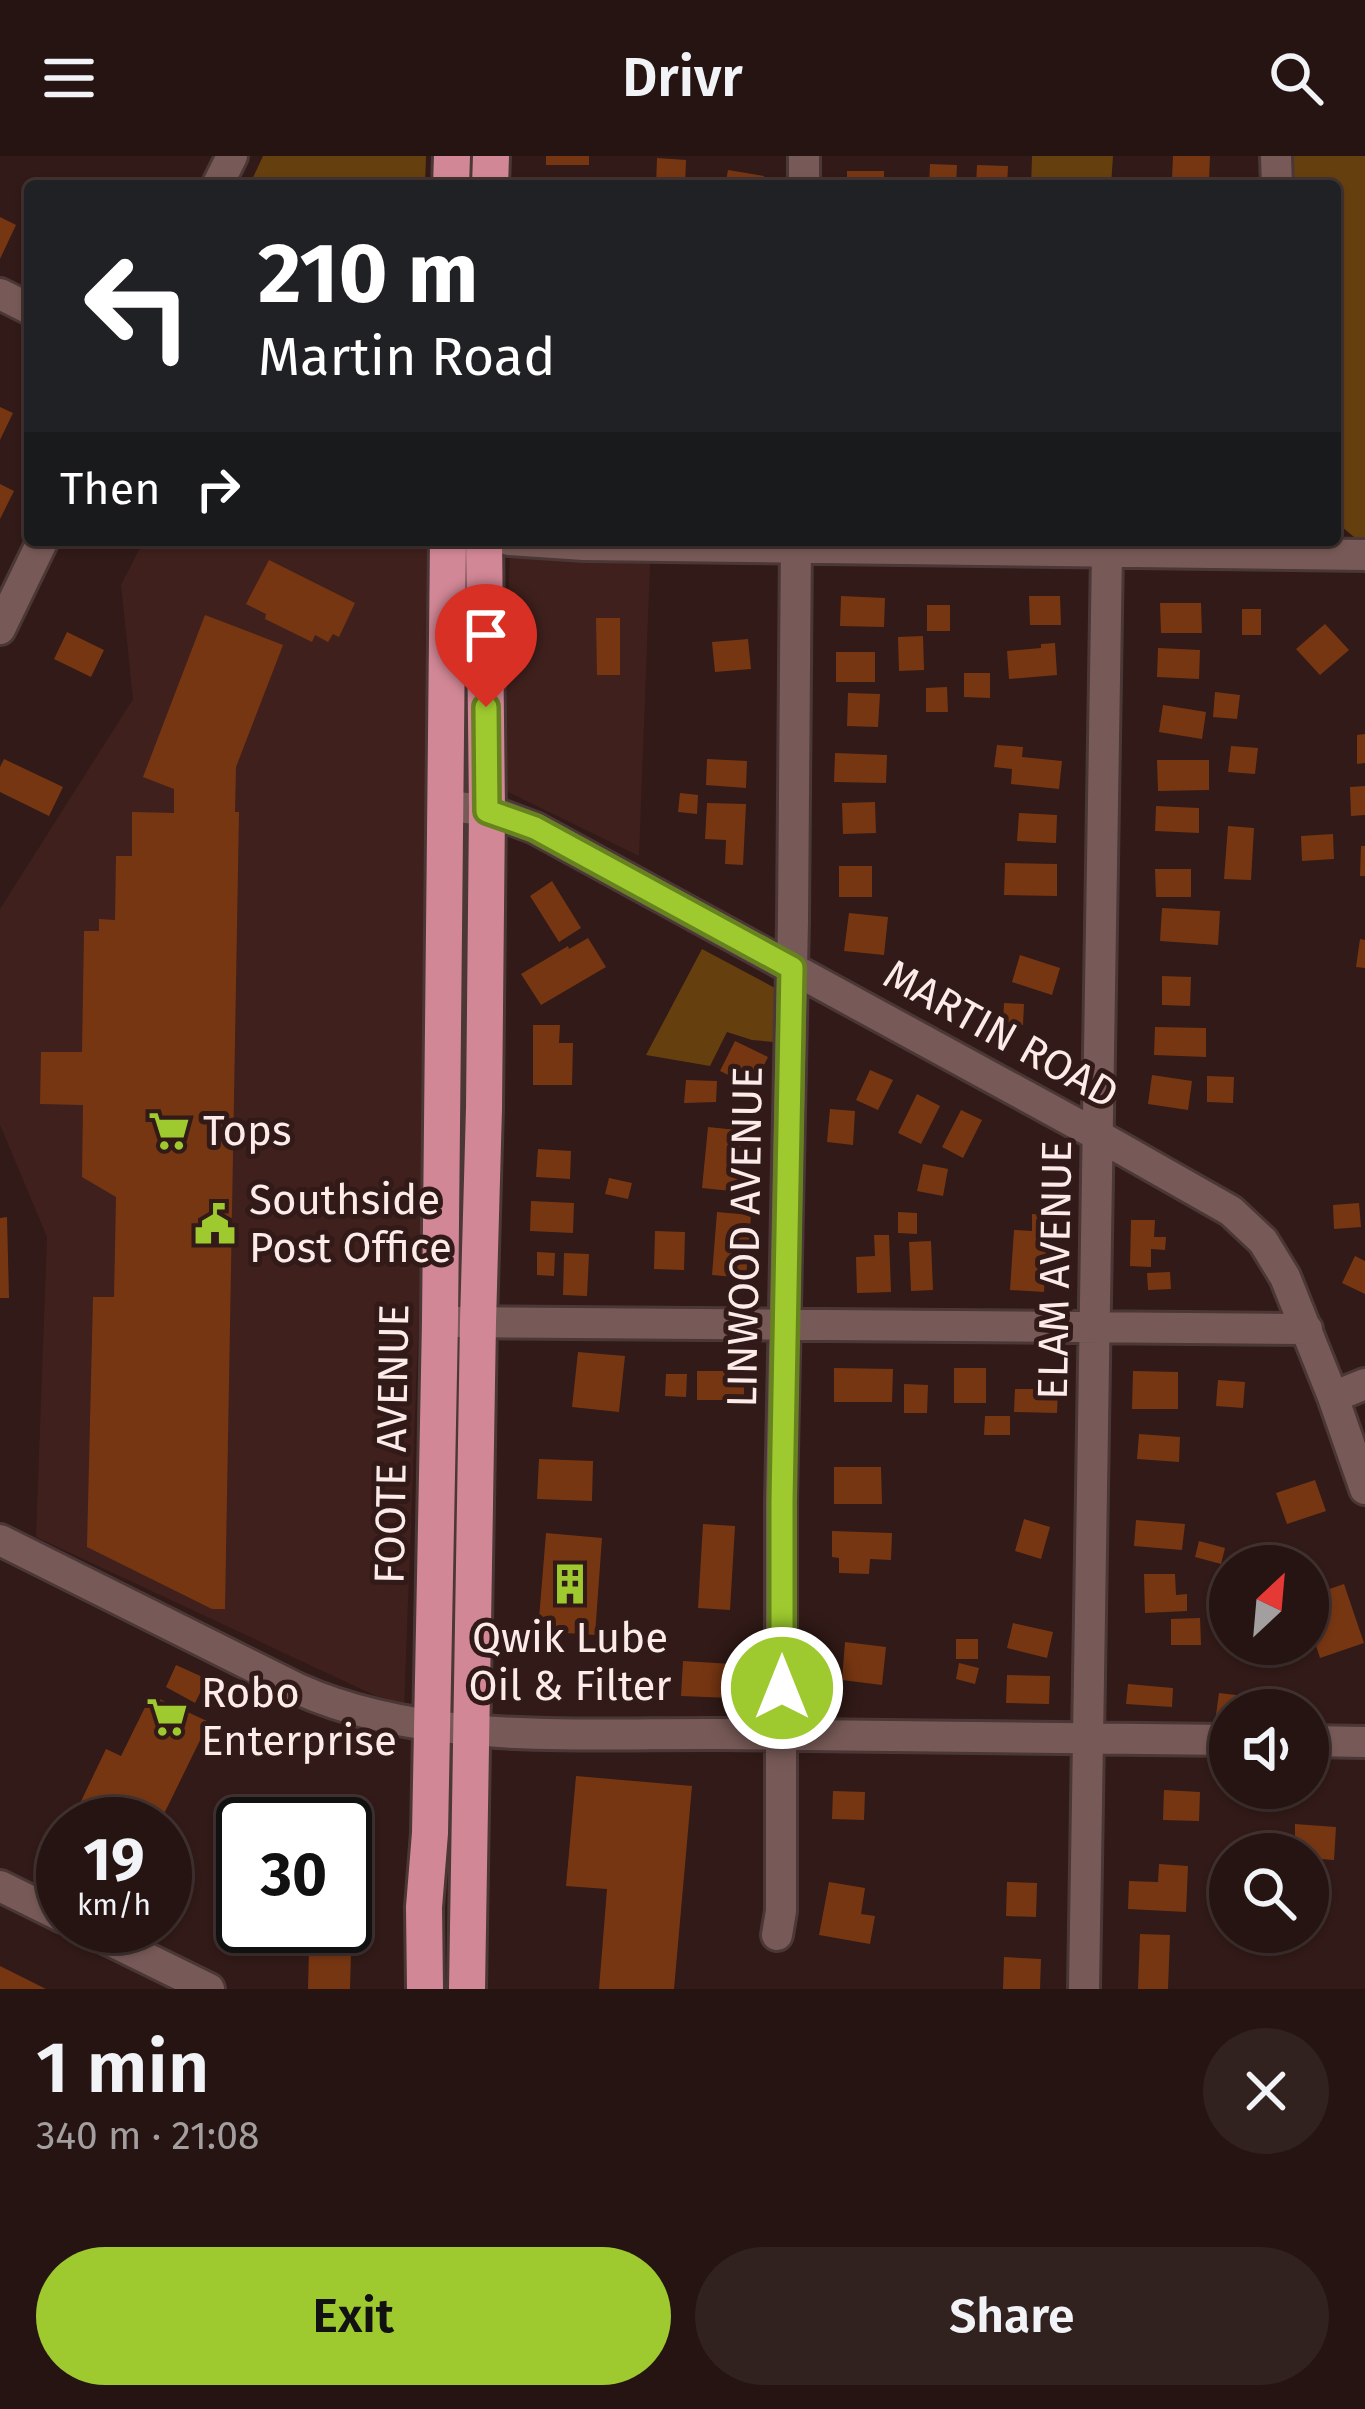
<!DOCTYPE html>
<meta charset="utf-8">
<style>
:root{--surface:#251411;--page:#31211f;--text:#f1f3f6;--muted:#a39e9f;--line:#423331;--accent:#9eca2f}
body{margin:0;font-family:"Fira Sans",sans-serif;background:var(--page);color:var(--text);height:100vh;display:flex;flex-direction:column;font-size:45px;white-space:nowrap}
*{box-sizing:border-box;margin:0}
p{font-size:39px;color:var(--muted)}
.icon{flex:none;width:66px;height:66px;fill:none;stroke:currentColor;stroke-width:2;stroke-linecap:round;stroke-linejoin:round}
.map{position:relative;height:1833px;overflow:hidden}
.sheet{display:flex;flex-direction:column;background:var(--surface);flex:1}
.sheet>*{flex:none}
.guide{position:absolute;left:24px;top:24px;width:1317px;height:366px;border-radius:12px;box-shadow:0 3px 9px #0004,0 0 0 3px var(--line);background:#202124;color:#fff;overflow:hidden}
.needle{width:78px;rotate:26deg}
.controls{position:absolute;left:1209px;top:1389px;display:grid;gap:24px}
.controls a{display:grid;place-items:center;width:120px;height:120px;border-radius:50%;background:var(--surface);box-shadow:0 3px 9px #0004,0 0 0 3px var(--line);font-size:60px}
.speed{position:absolute;left:36px;top:1641px;display:flex;gap:24px;font-size:60px;font-weight:700;text-align:center}
.speed>*{display:grid;place-content:center;width:156px;height:156px;border-radius:50%;background:var(--surface);box-shadow:0 3px 9px #0004,0 0 0 3px var(--line);line-height:1}
.speed small{font-size:30px;font-weight:400}
.speed .limit{border:6px solid #111;border-radius:18px;background:#fff;color:#111}
.pin{position:absolute;display:grid;place-items:center;width:102px;height:102px;color:#fff;margin:-123px -51px;border-radius:50% 50% 50% 0;rotate:-45deg;box-shadow:0 0 12px #0007}
.pin .icon{rotate:45deg}
.me{position:absolute;width:132px;margin:-66px;rotate:0deg;stroke-linejoin:round;filter:drop-shadow(0 0 9px #0008)}
.turn{display:flex;align-items:center;gap:42px;height:252px;padding:0 36px;font-size:54px}
.turn .icon{width:156px;height:156px;stroke-width:2.5}
.turn b{display:block;font-size:84px;line-height:102px}
.then{display:flex;align-items:center;height:114px;padding:0 36px;background:#0003;gap:24px;font-size:45px}
.round{display:grid;place-items:center;flex:none;width:126px;height:126px;border-radius:63px;background:var(--page)}
.summary{display:flex;align-items:center;justify-content:space-between;height:204px;padding:0 36px}
h1{font-size:72px;font-weight:600;line-height:90px}
.action{display:flex;gap:24px;margin-top:auto;padding:24px 36px}
.action a{flex:1;height:138px;border-radius:72px;background:var(--accent);color:#111;font-size:48px;font-weight:600;line-height:138px;text-align:center}
.action a+a{background:var(--page);color:var(--text)}
header{display:flex;justify-content:space-between;align-items:center;height:156px;padding:0 36px;background:var(--surface);font-size:54px;font-weight:600}
.map>svg:first-child{display:block}
.built{fill:#3f201d}
.green{fill:#663f0f}
.building{fill:#773612}
.lines{fill:none;stroke-linecap:round;stroke-linejoin:round}
.minor-casing{stroke:#4a3736;stroke-width:36}
.highway-casing{stroke:#4a3736;stroke-width:42}
.minor{stroke:#775a57;stroke-width:30}
.highway{stroke:#d28796;stroke-width:36}
.route-casing{stroke:#67831f;stroke-width:30}
.route{stroke:#9eca2f;stroke-width:21}
.labels{text-anchor:middle;dominant-baseline:central;stroke-width:10;stroke-linejoin:round;paint-order:stroke}
.street-label{font-size:42px;fill:#fcebe9;stroke:#311a17}
.poi-label{font-size:42px;fill:#fcebe9;stroke:#311a17;text-anchor:start}
</style>
<header><svg class="icon" aria-label="menu" viewBox="0 0 24 24"><path d="M4 6h16M4 12h16M4 18h16"/></svg>Drivr<svg class="icon" aria-label="search" viewBox="0 0 24 24"><circle cx="10" cy="10" r="6"/><path d="M15 15l6 6"/></svg></header>
<div class="map">
<svg width="1365" height="1833" viewBox="0 0 1365 1833">
<rect width="100%" height="100%" fill="#311a17"/>
<!-- built -->
<path class="built" d="M144,384H448L404,1553L36,1381L47,1081L0,969V753L133,543L121,429Z
M510,384H651L639,700L504,634Z"/>
<!-- green -->
<path class="green" d="M263,0H426L425,30H249Z
M1032,0H1113L1111,30H1031Z
M1293,0H1365V390L1342,371L1335,352V30H1293Z
M702,793L775,832L774,886L752,884L727,876L710,910L646,899Z"/>
<!-- building -->
<path class="building" d="M546,0H589V9H546Z
M1173,0H1210L1209,25L1172,23Z
M657,2L686,4L685,30H656Z
M930,8L957,9L956,30H929Z
M977,9L1008,10L1007,30H976Z
M728,14L764,20L762,30H725Z
M847,15H884V30H847Z
M0,61L16,69L0,103Z
M0,251L13,257L0,284Z
M0,328L14,335L0,363Z
M269,404L355,447L339,481L333,478L328,486L315,479L312,486L265,463L266,458L246,448Z
M841,440L885,442L884,471L840,470Z
M1029,440H1060L1061,469H1030Z
M1160,447H1201L1202,477H1161Z
M927,449H950V475H927Z
M1242,453H1261V479H1242Z
M205,459L283,489L236,611L235,656H239L225,1453H212L87,1391L93,1141H114L116,1041L82,1021L83,949L40,948L41,896H82L84,775H99V763L115,764L116,700H132V656L174,657V633L143,621Z
M596,462H620V519H597Z
M1325,468L1349,494L1320,519L1296,493Z
M67,476L104,494L91,521L54,503Z
M923,480L924,514L899,515L898,481Z
M748,483L751,513L715,516L712,486Z
M1055,487L1057,519L1009,523L1007,495L1041,492V488Z
M1158,492L1200,494L1199,523L1157,521Z
M836,496H875V526H836Z
M964,517H990V542L964,541Z
M947,531L948,556H926V532Z
M1215,536L1240,539L1237,563L1213,561Z
M848,537L880,538L878,571L847,570Z
M1163,549L1206,556L1202,583L1159,576Z
M1365,578V607L1357,608V579Z
M997,589L1023,591L1022,601L1062,605L1059,633L1011,628L1012,613L994,611Z
M1231,590L1258,592L1255,618L1228,616Z
M835,597L887,599L886,627L834,626Z
M4,603L63,631L49,660L0,636V611Z
M707,603L747,605L746,632L706,629Z
M1157,604H1209V634L1158,635Z
M1365,630V659L1351,660L1350,631Z
M680,637L698,639L697,658L678,656Z
M875,646L876,677L843,678L842,647Z
M707,647L746,648L743,709L725,708L726,684L705,683Z
M1156,650L1199,652V677L1155,675Z
M1019,657L1057,659L1056,687L1017,685Z
M1228,670L1254,672L1251,724L1224,723Z
M1333,678L1334,703L1302,705L1301,680Z
M1361,690H1365V720H1360Z
M1005,707L1057,708V740L1004,739Z
M839,710H872V741H839Z
M1155,713H1191V741H1156Z
M552,725L581,772L559,786L530,740Z
M1162,752L1220,755L1218,789L1160,785Z
M849,757L888,761L884,799L844,795Z
M588,782L606,811L541,849L521,818L568,790L569,793Z
M1360,783L1365,784V812L1356,811Z
M1020,799L1060,812L1052,839L1012,826Z
M1162,820L1191,821L1190,850L1162,849Z
M1004,847L1024,848L1023,869L1003,868Z
M533,869H560L559,887H573L572,929H533Z
M1155,871L1206,872V901L1154,899Z
M735,885L768,901L753,931L720,915Z
M870,914L893,924L878,954L856,944Z
M1152,919L1192,925L1188,954L1148,948Z
M1207,920L1234,921L1233,947L1207,946Z
M686,924L717,925L716,946L684,947Z
M917,938L940,950L921,988L898,977Z
M830,953L855,955L853,989L827,986Z
M961,954L982,964L963,1002L942,991Z
M708,971L747,975L741,1036L702,1032Z
M538,993L571,995L570,1023L536,1021Z
M923,1008L948,1013L943,1040L917,1035Z
M609,1022L632,1027L628,1043L605,1038Z
M531,1045L574,1047L573,1077L530,1075Z
M1359,1047L1361,1071L1334,1073L1333,1049Z
M717,1056L751,1059L746,1122L712,1119Z
M898,1056L917,1057V1078L898,1077Z
M1032,1058L1048,1059L1044,1136L1010,1134L1014,1074L1032,1075Z
M7,1061L9,1142H0V1062Z
M1131,1064H1155L1154,1081H1166L1165,1094L1151,1093V1111L1130,1110Z
M655,1075L685,1076L684,1114L654,1113Z
M874,1079H889L891,1136L857,1137L856,1101L875,1100Z
M931,1085L933,1134L911,1135L909,1086Z
M537,1096L555,1097L554,1120L537,1119Z
M564,1097L589,1098L587,1140L563,1139Z
M1355,1100L1365,1105V1138L1342,1127Z
M1170,1116L1171,1133L1148,1134L1147,1117Z
M578,1196L625,1200L619,1256L572,1251Z
M834,1212L893,1213L892,1246H834Z
M954,1212H986V1247H954Z
M697,1215H744V1244H697Z
M1133,1215L1178,1216V1253H1132Z
M666,1218H687L686,1241L665,1240Z
M1218,1224L1245,1226L1243,1252L1216,1250Z
M904,1228L928,1229L927,1257H904Z
M1015,1233H1058L1057,1257L1014,1256Z
M985,1260H1010V1279H984Z
M1139,1278L1180,1281L1179,1306L1137,1303Z
M539,1303L593,1305L592,1345L537,1343Z
M834,1311H881L882,1348H834Z
M1315,1324L1326,1355L1287,1368L1276,1337Z
M1024,1363L1050,1371L1041,1403L1015,1395Z
M1136,1364L1185,1368L1182,1394L1134,1390Z
M703,1368L735,1370L730,1454L698,1452Z
M832,1375L892,1377L891,1404L870,1403L869,1418L839,1417V1402L832,1401Z
M546,1377L602,1382L595,1479L538,1475Z
M1199,1385L1225,1392L1221,1408L1195,1401Z
M1144,1418H1175L1176,1439L1187,1438V1455L1145,1457Z
M1344,1428L1364,1487L1320,1502L1310,1471L1321,1468L1312,1439Z
M1200,1462L1201,1489H1171V1463Z
M1013,1467L1053,1476L1047,1502L1007,1492Z
M956,1483H978V1503H956Z
M845,1486L886,1491L882,1529L842,1524Z
M683,1505L732,1508L731,1542L681,1540Z
M959,1507L979,1512L975,1528L956,1523Z
M176,1509L207,1523L195,1547L166,1531Z
M1007,1519L1050,1520L1049,1548L1006,1547Z
M1128,1528L1173,1532L1172,1551L1126,1548Z
M1219,1537L1236,1539L1230,1561L1216,1559Z
M151,1539L209,1566L159,1668H85L73,1662L106,1593L121,1600Z
M576,1620L692,1630L674,1833H599L607,1733L566,1730Z
M1164,1634L1200,1636L1199,1665L1163,1664Z
M833,1635L865,1636L864,1664L832,1663Z
M1295,1668L1336,1671L1334,1704L1308,1702V1698H1266L1267,1678L1295,1680Z
M345,1692H368L370,1736L345,1735Z
M1159,1708L1188,1710L1186,1756L1128,1753L1129,1725L1158,1726Z
M829,1726L865,1732L861,1758L875,1760L870,1788L819,1779Z
M1007,1726L1037,1727L1036,1761L1006,1760Z
M1140,1778L1170,1779L1168,1833H1138Z
M309,1794L351,1796L350,1833H308Z
M1004,1801L1041,1803L1040,1833H1003Z
M0,1810L46,1833H0Z"/>
<g class="lines">
<!-- minor casing -->
<g class="minor-casing">
<path id="minor" d="M1276,0L1277,30
M217,30L232,0
M804,30V0
M0,138L30,153
M509,384L584,389L1365,399
M0,473L43,384
M446,650L487,654L535,672L1099,980L1231,1055L1263,1085L1285,1121L1333,1241L1365,1333
M458,1166L1307,1173
M1333,1241L1365,1228
M0,1384L298,1533C425,1590 584,1577 720,1578C890,1580 1060,1582 1230,1584
M1308,1585L1365,1586
M0,1730L63,1761
M81,1770L209,1833
M777,1779L781,1755V1345L793,765L796,384
M1084,1833L1107,396"/>
</g>
<!-- highway casing -->
<g class="highway-casing">
<path id="highway" d="M451,30L452,0
M490,30L491,0
M425,1833L424,1751L430,1677L440,1165L448,384
M467,1833L478,1166L484,952L487,654L484,384"/>
</g>
<!-- minor -->
<use href="#minor" class="minor"/>
<!-- highway -->
<use href="#highway" class="highway"/>
</g>
<g class="lines">
<!-- route casing -->
<g class="route-casing">
<path id="route" d="M486,551L487,655L535,672L792,812L782,1345V1532"/>
</g>
<!-- route -->
<use href="#route" class="route"/>
</g>
<!-- icons -->
<defs>
<g id="supermarket-bare" transform="scale(3.24)"><path d="M-6-5.5h2.5l.6 2H6L4.5 2H-2.5L-4.4-4H-6ZM-1.5 3.2a1.3 1.3 0 1 0 .1 0ZM3 3.2a1.3 1.3 0 1 0 .1 0Z" fill="#9eca2f" stroke="#311a17" stroke-width="2.5" paint-order="stroke"/></g>
<g id="civic-bare" transform="scale(3.24)"><path d="M-.6-6.5H3V-4.5H.6V-3L4-1V1h2V6H-6V1h2V-1L-.6-3ZM-1.2 2.5V6h2.4V2.5Z" fill="#9eca2f" stroke="#311a17" stroke-width="2.5" paint-order="stroke"/></g>
<g id="building-bare" transform="scale(3.24)"><path d="M-4-6H4V6H1V3H-1V6H-4ZM-2.5-4.3h1.7v1.8h-1.7ZM.8-4.3h1.7v1.8H.8ZM-2.5-1h1.7V.8h-1.7ZM.8-1h1.7V.8H.8Z" fill="#9eca2f" stroke="#311a17" stroke-width="2.5" paint-order="stroke"/></g>
</defs>
<g fill-rule="evenodd">
<use href="#supermarket-bare" x="169" y="975"/>
<use href="#civic-bare" x="215" y="1068"/>
<use href="#building-bare" x="570" y="1428"/>
<use href="#supermarket-bare" x="167" y="1561"/>
</g>
<g class="labels">
<!-- street labels -->
<g class="street-label">
<text transform="translate(1001 878) rotate(29)">MARTIN ROAD</text>
<text transform="translate(745 1081) rotate(-89)">LINWOOD AVENUE</text>
<text transform="translate(1055 1114) rotate(-89)">ELAM AVENUE</text>
<text transform="translate(392 1288) rotate(-89)">FOOTE AVENUE</text>
</g>
<!-- poi labels -->
<g class="poi-label">
<text x="203" y="975">Tops</text>
<text x="249" y="1044">Southside<tspan x="249" dy="48">Post Office</tspan></text>
<text x="570" y="1482" text-anchor="middle">Qwik Lube<tspan x="570" dy="48">Oil &amp; Filter</tspan></text>
<text x="201" y="1537">Robo<tspan x="201" dy="48">Enterprise</tspan></text>
</g>
</g>
</svg>
<div class="controls">
<a><svg class="needle" viewBox="-14 -14 28 28"><path d="M0-13l5 13h-10z" fill="#e53935"/><path d="M0 13l5-13h-10z" fill="#a39e9f"/></svg></a>
<a><svg class="icon" aria-label="sound" viewBox="0 0 24 24"><path d="M4 9h4l5-4v14l-5-4H4zM17 9q2 3 0 6"/></svg></a>
<a><svg class="icon" aria-label="search" viewBox="0 0 24 24"><circle cx="10" cy="10" r="6"/><path d="M15 15l6 6"/></svg></a>
</div>
<div class="speed"><div>19<small>km/h</small></div><div class="limit">30</div></div>
<div class="pin" style="left:486px;top:551px;background:#d93025"><svg class="icon" aria-label="arrive" viewBox="0 0 24 24"><path d="M6 21V4h12l-3 4 3 4H6"/></svg></div>
<svg class="me" style="left:782px;top:1532px" viewBox="-20 -20 40 40"><circle r="17" fill="#9eca2f" stroke="#fff" stroke-width="3"/><path d="M0-11L8 9 0 5-8 9z" fill="#fff"/></svg>
<div class="guide">
<div class="turn"><svg class="icon" aria-label="left" viewBox="0 0 24 24"><path d="M17 20v-9H6M10 6l-5 5 5 5"/></svg><div><b>210 m</b>Martin Road</div></div>
<div class="then">Then<svg class="icon" aria-label="right" viewBox="0 0 24 24"><path d="M7 20v-9h11M14 6l5 5-5 5"/></svg></div>
</div>
</div>
<section class="sheet">
<div class="summary"><div><h1>1 min</h1><p>340 m · 21:08</p></div><a class="round"><svg class="icon" aria-label="close" viewBox="0 0 24 24"><path d="M6 6l12 12M18 6L6 18"/></svg></a></div>
<div class="action"><a>Exit</a><a>Share</a></div>
</section>
